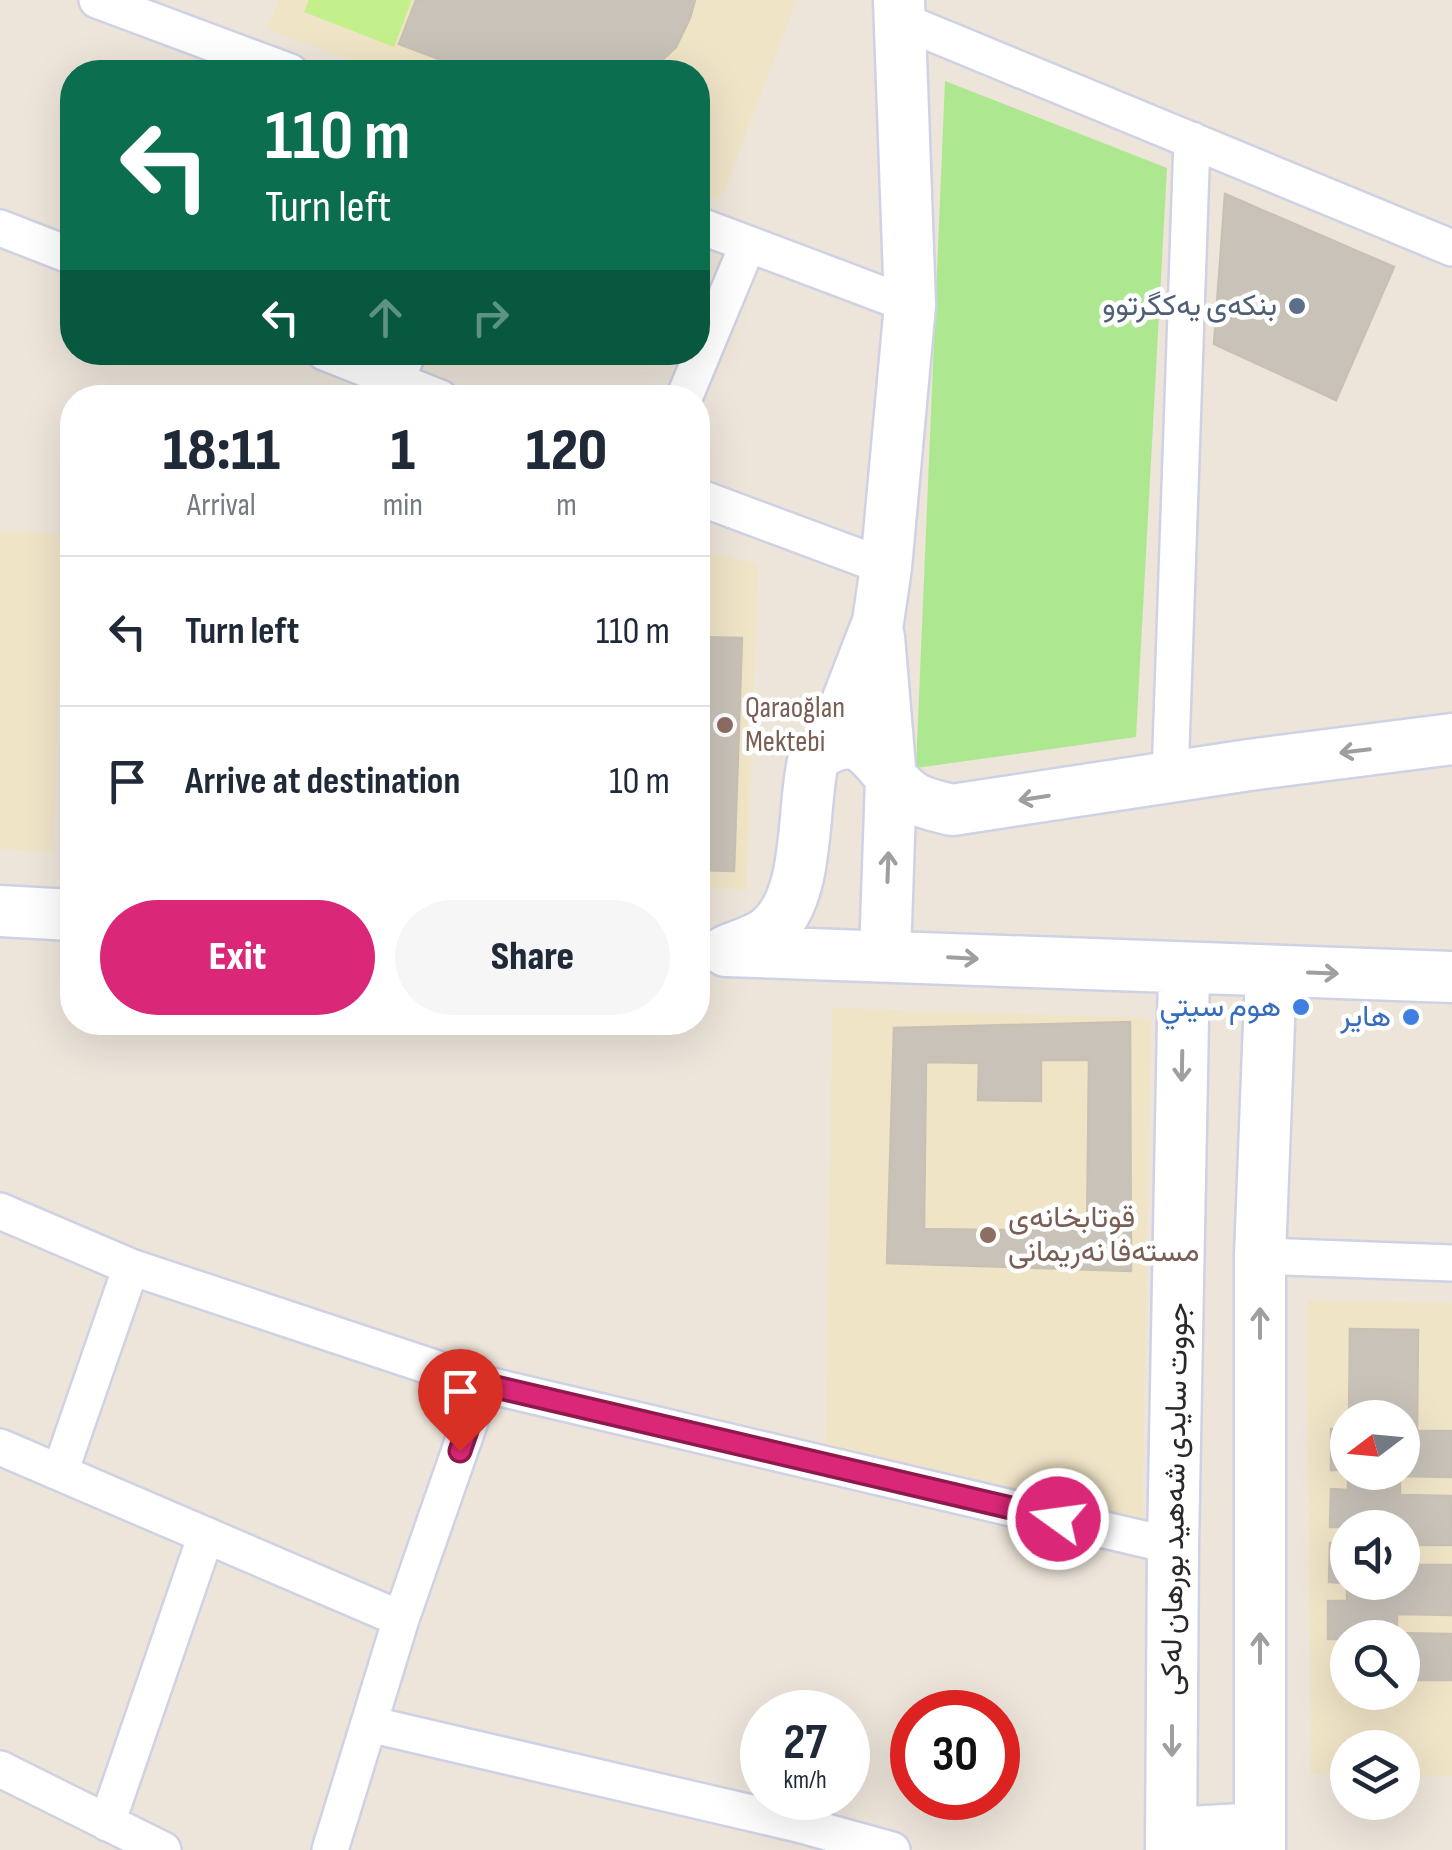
<!DOCTYPE html>
<meta charset="utf-8">
<style>
:root{--surface:#fff;--page:#f6f6f7;--text:#1f2937;--muted:#747a83;--line:#e0e1e3;--accent:#db2777}
body{margin:0;font-family:"Sofia Sans Condensed",Vazirmatn,sans-serif;background:var(--page);color:var(--text);height:100vh;display:flex;flex-direction:column;font-size:38px;white-space:nowrap}
*{box-sizing:border-box;margin:0}
p{font-size:32px;color:var(--muted)}
.icon{flex:none;width:55px;height:55px;fill:none;stroke:currentColor;stroke-width:2;stroke-linecap:round;stroke-linejoin:round}
.map{position:relative;flex:1;overflow:hidden}
.side{position:absolute;left:60px;top:385px;width:650px;height:650px;display:flex;flex-direction:column;background:var(--surface);border-radius:40px;box-shadow:0 10px 40px #0002}
.side>*{flex:none}
.guide{position:absolute;left:60px;top:60px;width:650px;height:305px;border-radius:40px;box-shadow:0 10px 40px #0002;background:#0b6e4f;color:#fff;overflow:hidden}
.needle{width:65px;rotate:254deg}
.buttons{position:absolute;left:1330px;top:1400px;display:grid;gap:20px}
.buttons a{display:grid;place-items:center;width:90px;height:90px;border-radius:50%;background:var(--surface);box-shadow:0 10px 40px #0002;font-size:50px}
.speed{position:absolute;left:740px;top:1690px;display:flex;gap:20px;font-size:50px;font-weight:700;text-align:center}
.speed>*{display:grid;place-content:center;width:130px;height:130px;border-radius:50%;background:var(--surface);box-shadow:0 10px 40px #0002;line-height:1}
.speed small{font-size:25px;font-weight:400}
.speed .limit{border:15px solid #d22;background:#fff;color:#111}
.pin{position:absolute;display:grid;place-items:center;width:85px;height:85px;color:#fff;margin:-102px -42px;border-radius:50% 50% 50% 0;rotate:-45deg;box-shadow:0 0 10px #0007}
.pin .icon{rotate:45deg}
.me{position:absolute;width:110px;margin:-55px;rotate:284deg;stroke-linejoin:round;filter:drop-shadow(0 0 8px #0008)}
.turn{display:flex;align-items:center;gap:35px;height:210px;padding:0 40px;font-size:45px}
.turn .icon{width:130px;height:130px;stroke-width:2.5}
.turn b{display:block;font-size:70px;line-height:85px}
.lanes{display:flex;align-items:center;height:95px;padding:0 40px;background:#0003;justify-content:center;gap:50px;direction:ltr}
.lanes .off{opacity:.35}
.eta{display:flex;justify-content:space-evenly;align-items:center;height:170px;text-align:center}
.eta b{font-size:60px;font-weight:800;line-height:70px}
.primary-button{display:flex;gap:20px;margin-top:auto;padding:20px 40px}
.primary-button a{flex:1;height:115px;border-radius:60px;background:var(--accent);color:#fff;font-size:40px;font-weight:800;line-height:115px;text-align:center}
.primary-button a+a{background:var(--page);color:var(--text)}
ul{padding:0;list-style:none}
li{display:flex;align-items:center;gap:30px;height:150px;padding:0 40px;border-top:2px solid var(--line)}
li div{flex:1}
li b{display:block;font-size:38px}
li em{font-style:normal}
.map>svg:first-child{display:block}
.education{fill:#f0e4c7;fill-rule:evenodd}
.green{fill:#ade891}
.pitch{fill:#c4f08c}
.building{fill:#c8c2b9;stroke:#c8c1b3;stroke-width:2.5;fill-rule:evenodd}
.lines{fill:none;stroke-linecap:round;stroke-linejoin:round}
.street-casing{stroke:#cfd2e4;stroke-width:40}
.secondary-casing{stroke:#cfd2e4;stroke-width:55}
.street{stroke:#fff;stroke-width:35}
.secondary{stroke:#fff;stroke-width:50}
.oneway{stroke:#9f9f9f}
.route-casing{stroke:#8e194d;stroke-width:25}
.route{stroke:#db2777;stroke-width:18}
.service-dot{fill:#5c6f8a;stroke:#fff;stroke-width:4}
.education-dot{fill:#8d6e63;stroke:#fff;stroke-width:4}
.shop-dot{fill:#3f7fe0;stroke:#fff;stroke-width:4}
.labels{text-anchor:middle;dominant-baseline:central;stroke-width:9;stroke-linejoin:round;paint-order:stroke}
.service-label{font-size:30px;fill:#4e5e75;stroke:#fff;text-anchor:end}
.education-label{font-size:30px;fill:#785e54;stroke:#fff;text-anchor:start}
.shop-label{font-size:30px;fill:#366cbe;stroke:#fff;text-anchor:end}
.street-label{font-size:30px;fill:#292929;stroke:#fff}
</style>
<div class="map">
<svg width="1452" height="1850" viewBox="0 0 1452 1850">
<rect width="100%" height="100%" fill="#ede5da"/>
<!-- education -->
<path class="education" d="M279,0H797L721,200L698,191V72H382L267,29Z
M0,530L63,534L53,852L0,849Z
M698,550L758,564L747,890L698,887Z
M832,1008L1151,1018L1142,1524L826,1453Z
M1307,1300L1452,1303V1777L1403,1776L1402,1748H1348L1347,1775L1311,1774ZM1348,1418H1402V1472H1348ZM1348,1528H1402V1582H1348ZM1348,1638H1402V1692H1348Z"/>
<!-- green -->
<path class="green" d="M945,81L1167,168L1136,737L916,768Z"/>
<!-- pitch -->
<path class="pitch" d="M309,0H412L394,47L304,12Z"/>
<!-- building -->
<path class="building" d="M416,0H695L690,18L676,47L650,72H473L399,44Z
M1225,194L1394,267L1336,400L1214,344Z
M698,637L742,638L734,871L698,870Z
M1130,1022L1131,1271L887,1263L894,1028ZM1041,1060H1089L1087,1231L924,1229L926,1062L979,1063L978,1100L1041,1101Z
M1350,1329L1418,1330L1417,1431H1452V1477L1400,1476V1495L1452,1496V1545H1402V1528H1348V1582H1402V1565H1452V1615L1397,1614V1633L1452,1634V1680H1402V1638H1348L1346,1679V1639H1328V1601H1347V1583L1329,1582L1330,1543L1347,1544V1527H1330L1331,1489L1348,1490V1472H1402V1418H1349Z
M1331,1429L1348,1430V1470H1331Z"/>
<g class="lines">
<!-- street casing -->
<g class="street-casing">
<path id="street" d="M97,0L290,72
M900,20L1452,248
M698,225L910,305
M0,228L72,256
M324,352L440,398
M396,380L408,352
M684,398L748,244
M698,497L886,567
M1170,777L1192,140
M0,1211L131,1267L483,1384L1173,1546
M1260,1256L1452,1263
M0,1447L401,1619
M60,1472L131,1267
M369,1724L798,1824L892,1850
M0,1769L163,1850
M107,1823L206,1535
M330,1850L401,1619L483,1384"/>
</g>
<!-- secondary casing -->
<g class="secondary-casing">
<path id="secondary" d="M879,637L891,779L885,955
M830,746L878,622L886,567L910,305L899,0
M0,911L72,915
M726,951C739,945 758,940 769,931C812,897 801,806 814,757C870,718 874,773 914,798C925,804 940,807 952,810L1249,765L1452,739
M727,951L1452,977
M1171,1833L1260,1828
M1171,1850L1173,1546L1184,968
M1260,1850V1256L1271,971"/>
</g>
<!-- street -->
<use href="#street" class="street"/>
<!-- secondary -->
<use href="#secondary" class="secondary"/>
</g>
<!-- one-way arrows -->
<defs><path id="oneway-shaft" d="M-6 0H5M1.5-3L5.5 0L1.5 3" fill="none" stroke-width="1.6" stroke-linecap="round" stroke-linejoin="round" transform="scale(2.5)"/></defs>
<g class="oneway">
<use href="#oneway-shaft" transform="translate(1355 751) rotate(173)"/>
<use href="#oneway-shaft" transform="translate(1034 798) rotate(171)"/>
<use href="#oneway-shaft" transform="translate(888 867) rotate(-88)"/>
<use href="#oneway-shaft" transform="translate(963 958) rotate(3)"/>
<use href="#oneway-shaft" transform="translate(1323 973) rotate(2)"/>
<use href="#oneway-shaft" transform="translate(1182 1066) rotate(91)"/>
<use href="#oneway-shaft" transform="translate(1260 1323) rotate(-90)"/>
<use href="#oneway-shaft" transform="translate(1260 1648) rotate(-90)"/>
<use href="#oneway-shaft" transform="translate(1172 1741) rotate(90)"/>
</g>
<g class="lines">
<!-- route casing -->
<g class="route-casing">
<path id="route" d="M460,1451L483,1384L1058,1519"/>
</g>
<!-- route -->
<use href="#route" class="route"/>
</g>
<!-- markers -->
<circle class="service-dot" cx="1297" cy="306" r="10"/>
<g class="education-dot">
<circle cx="725" cy="725" r="10"/>
<circle cx="988" cy="1235" r="10"/>
</g>
<g class="shop-dot">
<circle cx="1301" cy="1007" r="10"/>
<circle cx="1411" cy="1017" r="10"/>
</g>
<g class="labels">
<!-- service labels -->
<g class="service-label">
<text x="1277" y="306">بنکەی یەکگرتوو</text>
</g>
<!-- education labels -->
<g class="education-label">
<text x="745" y="708">Qaraoğlan<tspan x="745" dy="34">Mektebi</tspan></text>
<text x="1008" y="1218">قوتابخانەی<tspan x="1008" dy="34">مستەفا نەریمانی</tspan></text>
</g>
<!-- shop labels -->
<g class="shop-label">
<text x="1281" y="1007">هوم سيتي</text>
<text x="1391" y="1017">هاير</text>
</g>
<!-- street labels -->
<g class="street-label">
<text transform="translate(1175 1499) rotate(-89)">جووت سایدی شەهید بورهان لەکی</text>
</g>
</g>
</svg>
<div class="buttons">
<a><svg class="needle" viewBox="-14 -14 28 28"><path d="M0-13l5 13h-10z" fill="#e53935"/><path d="M0 13l5-13h-10z" fill="#747a83"/></svg></a>
<a><svg class="icon" aria-label="sound" viewBox="0 0 24 24"><path d="M4 9h4l5-4v14l-5-4H4zM17 9q2 3 0 6"/></svg></a>
<a><svg class="icon" aria-label="search" viewBox="0 0 24 24"><circle cx="10" cy="10" r="6"/><path d="M15 15l6 6"/></svg></a>
<a><svg class="icon" aria-label="layers" viewBox="0 0 24 24"><path d="M12 4l9 5-9 5-9-5zM3 14l9 5 9-5"/></svg></a>
</div>
<div class="speed"><div>27<small>km/h</small></div><div class="limit">30</div></div>
<div class="pin" style="left:460px;top:1451px;background:#d93025"><svg class="icon" aria-label="arrive" viewBox="0 0 24 24"><path d="M6 21V4h12l-3 4 3 4H6"/></svg></div>
<svg class="me" style="left:1058px;top:1519px" viewBox="-20 -20 40 40"><circle r="17" fill="#db2777" stroke="#fff" stroke-width="3"/><path d="M0-11L8 9 0 5-8 9z" fill="#fff"/></svg>
<div class="guide">
<div class="turn"><svg class="icon" aria-label="left" viewBox="0 0 24 24"><path d="M17 20v-9H6M10 6l-5 5 5 5"/></svg><div><b>110 m</b>Turn left</div></div>
<div class="lanes"><svg class="icon" aria-label="left" viewBox="0 0 24 24"><path d="M17 20v-9H6M10 6l-5 5 5 5"/></svg><svg class="icon off" aria-label="ahead" viewBox="0 0 24 24"><path d="M12 20V5M6 11l6-6 6 6"/></svg><svg class="icon off" aria-label="right" viewBox="0 0 24 24"><path d="M7 20v-9h11M14 6l5 5-5 5"/></svg></div>
</div>
<section class="side">
<div class="eta">
<div><b>18:11</b><p>Arrival</p></div>
<div><b>1</b><p>min</p></div>
<div><b>120</b><p>m</p></div>
</div>
<ul>
<li><svg class="icon" aria-label="left" viewBox="0 0 24 24"><path d="M17 20v-9H6M10 6l-5 5 5 5"/></svg><div><b>Turn left</b></div><em>110 m</em></li>
<li><svg class="icon" aria-label="arrive" viewBox="0 0 24 24"><path d="M6 21V4h12l-3 4 3 4H6"/></svg><div><b>Arrive at destination</b></div><em>10 m</em></li>
</ul>
<div class="primary-button"><a>Exit</a><a>Share</a></div>
</section>
</div>
